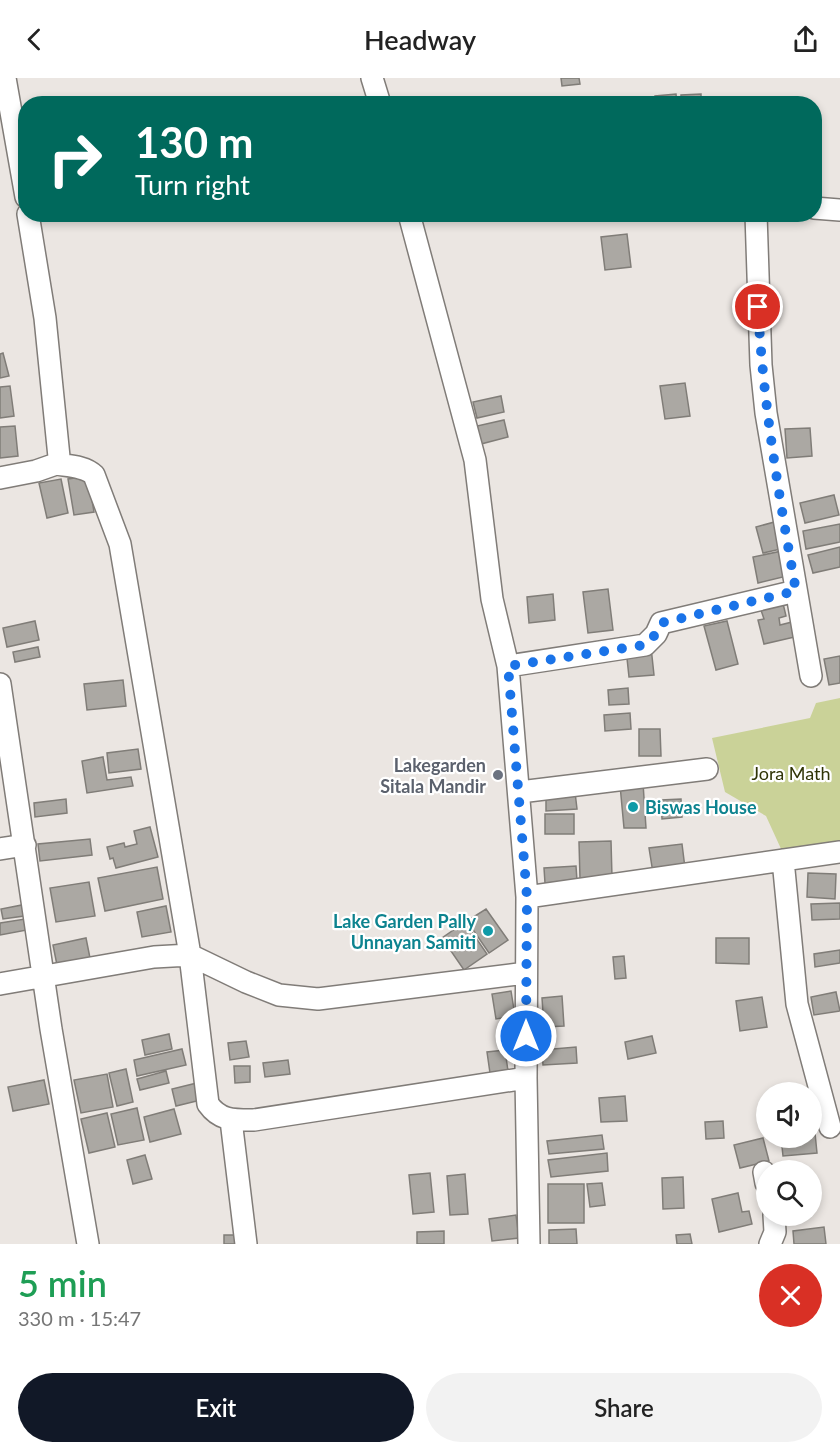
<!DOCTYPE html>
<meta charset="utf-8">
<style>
:root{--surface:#fff;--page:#f2f2f2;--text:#222;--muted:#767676;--accent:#111827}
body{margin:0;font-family:Lato,sans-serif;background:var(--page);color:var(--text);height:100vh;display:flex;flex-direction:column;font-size:22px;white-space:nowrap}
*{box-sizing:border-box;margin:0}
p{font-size:20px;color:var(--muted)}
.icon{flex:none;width:33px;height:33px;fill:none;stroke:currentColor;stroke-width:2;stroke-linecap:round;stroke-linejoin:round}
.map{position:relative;height:1166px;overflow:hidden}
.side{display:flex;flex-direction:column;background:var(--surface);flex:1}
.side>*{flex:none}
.hud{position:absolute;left:18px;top:18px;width:804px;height:126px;border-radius:24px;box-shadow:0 3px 9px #0003;background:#00695c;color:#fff;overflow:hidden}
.tools{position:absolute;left:756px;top:1004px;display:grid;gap:12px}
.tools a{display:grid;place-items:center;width:66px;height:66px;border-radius:50%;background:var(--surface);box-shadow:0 3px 9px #0003;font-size:30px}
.pin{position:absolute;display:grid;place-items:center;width:51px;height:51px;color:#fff;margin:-26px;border:3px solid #fff;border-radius:50%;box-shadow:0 2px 6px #0007}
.me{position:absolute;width:66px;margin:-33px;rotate:0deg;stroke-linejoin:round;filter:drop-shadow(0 0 4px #0008)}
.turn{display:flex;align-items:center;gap:21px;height:126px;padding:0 18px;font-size:27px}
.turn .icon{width:78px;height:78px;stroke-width:2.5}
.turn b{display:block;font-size:42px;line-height:51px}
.round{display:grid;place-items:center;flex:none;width:63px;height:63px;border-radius:32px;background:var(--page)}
.overview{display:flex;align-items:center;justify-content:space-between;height:102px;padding:0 18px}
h1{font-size:36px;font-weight:600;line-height:45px;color:#1e9e55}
.button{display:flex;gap:12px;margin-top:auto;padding:12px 18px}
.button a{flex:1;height:69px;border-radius:36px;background:var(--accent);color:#fff;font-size:24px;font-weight:600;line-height:69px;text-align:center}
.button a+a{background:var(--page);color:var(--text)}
header{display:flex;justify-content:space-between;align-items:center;height:78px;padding:0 18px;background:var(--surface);font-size:27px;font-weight:600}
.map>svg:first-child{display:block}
.green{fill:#cad298}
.building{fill:#aba8a3;stroke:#807d78;stroke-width:1.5}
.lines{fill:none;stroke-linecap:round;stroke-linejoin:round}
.minor-casing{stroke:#807c78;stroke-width:24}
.minor{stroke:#fff;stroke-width:21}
.route{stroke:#1a73e8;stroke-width:10;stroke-dasharray:0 18}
.worship-dot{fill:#6b7280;stroke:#fff;stroke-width:2}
.culture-dot{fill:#0f9aa8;stroke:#fff;stroke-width:2}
.labels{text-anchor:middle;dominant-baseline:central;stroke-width:4.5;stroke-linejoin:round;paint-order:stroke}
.worship-label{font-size:18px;font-weight:bold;fill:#5b616d;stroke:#fff;text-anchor:end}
.park-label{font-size:18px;fill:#303406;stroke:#fff}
.culture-label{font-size:18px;font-weight:bold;fill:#0d838f;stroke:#fff;text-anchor:start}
</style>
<header><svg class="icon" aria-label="back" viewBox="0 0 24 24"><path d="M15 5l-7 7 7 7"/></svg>Headway<svg class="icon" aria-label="share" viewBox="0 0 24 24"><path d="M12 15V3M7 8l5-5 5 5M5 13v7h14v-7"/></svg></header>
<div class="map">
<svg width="840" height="1166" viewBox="0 0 840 1166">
<rect width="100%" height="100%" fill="#ebe6e2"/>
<!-- green -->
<path class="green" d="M840,620V766L782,773L766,738L725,714L712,660L810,640L816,625Z"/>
<!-- building -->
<path class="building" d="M561,0H579L580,6L562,8Z
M676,16L677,26H655V18Z
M701,16V26H681V17Z
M627,156L631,189L605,192L601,159Z
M3,275L9,298L0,300V276Z
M685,305L690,338L665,341L660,308Z
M10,308L14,338L0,340V309Z
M501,318L504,334L477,340L473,324Z
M504,342L508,359L481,366L477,348Z
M15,348L18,378L0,380V349Z
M810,350L812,378L787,380L785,351Z
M88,398L94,434L74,437L68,401Z
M61,401L68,435L47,440L39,405Z
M834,417L839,437L805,445L800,425Z
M778,443L785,470L763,475L756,449Z
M840,446V464L806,471L803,453Z
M840,469V489L813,495L808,477Z
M782,473L787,498L758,505L753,479Z
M608,511L613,552L588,555L583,514Z
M553,516L555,542L529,545L527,519Z
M781,517L786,538L779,540L780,547L796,543L799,558L764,566L758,542L764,541L760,529Z
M35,543L39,562L7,569L3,550Z
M727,543L738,586L716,592L704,548Z
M38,569L40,579L15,584L13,574Z
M651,569L654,597L629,599L626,571Z
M840,578V605L829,607L824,581Z
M123,602L126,628L87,632L84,606Z
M628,610L629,626L609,627L608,612Z
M630,635L631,651L605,653L604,637Z
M639,651H660L661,678H639Z
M138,671L141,691L109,695L107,675Z
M103,679L107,702L131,699L133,708L87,715L82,683Z
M643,705L646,750H624L620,707Z
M575,714L577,731L546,733V717Z
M66,721L67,735L35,739L34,725Z
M681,721L682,739L662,741L661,722Z
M545,736H574V756H545Z
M150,749L158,779L116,790L113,780L110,781L107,769L124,765L125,769L137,766L134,753Z
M90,761L92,777L40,783L38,766Z
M611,763L612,799L580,800L579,764Z
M682,766L685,790L653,795L649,770Z
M576,788L577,803L545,805L544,790Z
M157,789L163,821L105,833L98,800Z
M808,795L836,796L835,821L807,819Z
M89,804L95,838L56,844L50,810Z
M840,825V841L812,842L811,826Z
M22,827L24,838L3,841L1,831Z
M166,828L171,854L142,859L137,834Z
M486,831L508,862L489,875L467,843Z
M25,841L27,852L0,857V845Z
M465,844L487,876L464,892L442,860Z
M86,860L90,880L57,887L53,867Z
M716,860H749V886L716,885Z
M840,872V885L815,889L814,876Z
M624,878L626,900L615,901L613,879Z
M511,913L515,938L496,941L492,916Z
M836,914L840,933L814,937L811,919Z
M562,918L564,948L544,949L542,920Z
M762,919L767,949L740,953L736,923Z
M169,956L172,971L145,977L142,962Z
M652,958L656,975L628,981L625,964Z
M246,963L249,979L230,982L228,965Z
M576,969L577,985L543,987L542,972Z
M182,971L186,987L137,998L134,982Z
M505,972L509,1000L491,1002L487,974Z
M288,982L290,996L265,999L263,985Z
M234,988H250V1004L235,1005Z
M126,991L133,1024L117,1028L109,995Z
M166,993L169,1005L140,1012L137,1001Z
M107,996L113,1029L81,1035L74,1002Z
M44,1002L49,1026L13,1033L8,1009Z
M201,1004L205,1021L176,1028L172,1011Z
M625,1018L627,1043L601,1044L599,1020Z
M137,1030L144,1062L118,1067L111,1036Z
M174,1031L181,1056L150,1064L144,1039Z
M107,1035L115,1069L89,1075L81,1041Z
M723,1043L724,1060L706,1061L705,1044Z
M812,1055H815L817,1075L783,1078L781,1059H812Z
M602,1057L604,1071L549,1076L547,1063Z
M763,1060L769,1083L740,1090L734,1067Z
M607,1075L608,1093L551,1099L548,1082Z
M145,1077L152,1101L133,1106L127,1082Z
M430,1095L434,1134L413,1136L409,1097Z
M465,1096L468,1136L450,1137L447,1098Z
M683,1099L684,1130L663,1131L662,1100Z
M602,1105L605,1127L590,1129L587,1106Z
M548,1106H584V1145H548Z
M738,1115L742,1134L749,1133L752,1146L719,1154L712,1121Z
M516,1137L519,1160L492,1163L489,1141Z
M824,1149L826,1166H794L793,1153Z
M576,1151L577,1166H549V1152Z
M444,1153V1166H417V1154Z
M690,1156L692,1166H677L676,1157Z
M224,1157H242L243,1166H224Z"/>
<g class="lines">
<!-- minor casing -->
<g class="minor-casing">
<path id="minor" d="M5,0L26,119
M372,0L380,26
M814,130L840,132
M409,136L475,382L492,521L508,588L527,819
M756,136L761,287L766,335L811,598
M56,386C69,388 85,388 94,397L120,466L190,877L208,1026C220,1043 234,1042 254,1042L526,1000
M0,400L36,393L56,386L59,379L45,240L28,136
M508,588L645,567L656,556L661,545L796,513
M0,606L51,951L88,1166
M520,714L707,691
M0,771L25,767
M783,782L797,926L830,1049
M0,906L154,879L190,877L246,904L279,917L318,921L526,895
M231,1042L246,1166
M764,1094L766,1105
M529,1166L526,1000L527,819L840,774
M770,1166L775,1154L774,1137"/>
</g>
<!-- minor -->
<use href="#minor" class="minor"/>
</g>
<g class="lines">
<!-- route -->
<path class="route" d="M526,958L527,819L508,588L645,567L656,556L661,545L796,513C779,418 763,325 758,229"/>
</g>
<!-- markers -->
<circle class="worship-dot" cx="498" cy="697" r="6"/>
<g class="culture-dot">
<circle cx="633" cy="729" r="6"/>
<circle cx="488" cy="853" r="6"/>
</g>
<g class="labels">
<!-- worship labels -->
<g class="worship-label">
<text x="486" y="687">Lakegarden<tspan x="486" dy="21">Sitala Mandir</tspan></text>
</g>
<!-- park labels -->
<g class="park-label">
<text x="791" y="695">Jora Math</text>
</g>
<!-- culture labels -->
<g class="culture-label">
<text x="645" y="729">Biswas House</text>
<text x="476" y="843" text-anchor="end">Lake Garden Pally<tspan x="476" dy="21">Unnayan Samiti</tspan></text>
</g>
</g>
</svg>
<div class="tools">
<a><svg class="icon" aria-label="sound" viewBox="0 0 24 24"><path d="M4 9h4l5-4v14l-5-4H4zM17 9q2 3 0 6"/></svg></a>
<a><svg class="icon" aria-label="search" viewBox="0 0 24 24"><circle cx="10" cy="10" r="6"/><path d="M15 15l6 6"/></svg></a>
</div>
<div class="pin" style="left:758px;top:229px;background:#d93025"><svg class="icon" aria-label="arrive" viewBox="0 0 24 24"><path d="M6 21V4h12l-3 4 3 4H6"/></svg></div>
<svg class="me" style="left:526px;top:958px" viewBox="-20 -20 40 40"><circle r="17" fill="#1a73e8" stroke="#fff" stroke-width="3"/><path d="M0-11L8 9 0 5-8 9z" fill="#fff"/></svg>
<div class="hud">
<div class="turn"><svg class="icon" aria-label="right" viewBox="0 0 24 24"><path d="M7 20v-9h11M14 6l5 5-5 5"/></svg><div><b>130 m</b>Turn right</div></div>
</div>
</div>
<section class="side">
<div class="overview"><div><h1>5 min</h1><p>330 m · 15:47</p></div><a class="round" style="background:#d93025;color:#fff"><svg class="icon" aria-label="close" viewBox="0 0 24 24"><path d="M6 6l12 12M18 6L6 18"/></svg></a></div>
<div class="button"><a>Exit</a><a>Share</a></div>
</section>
